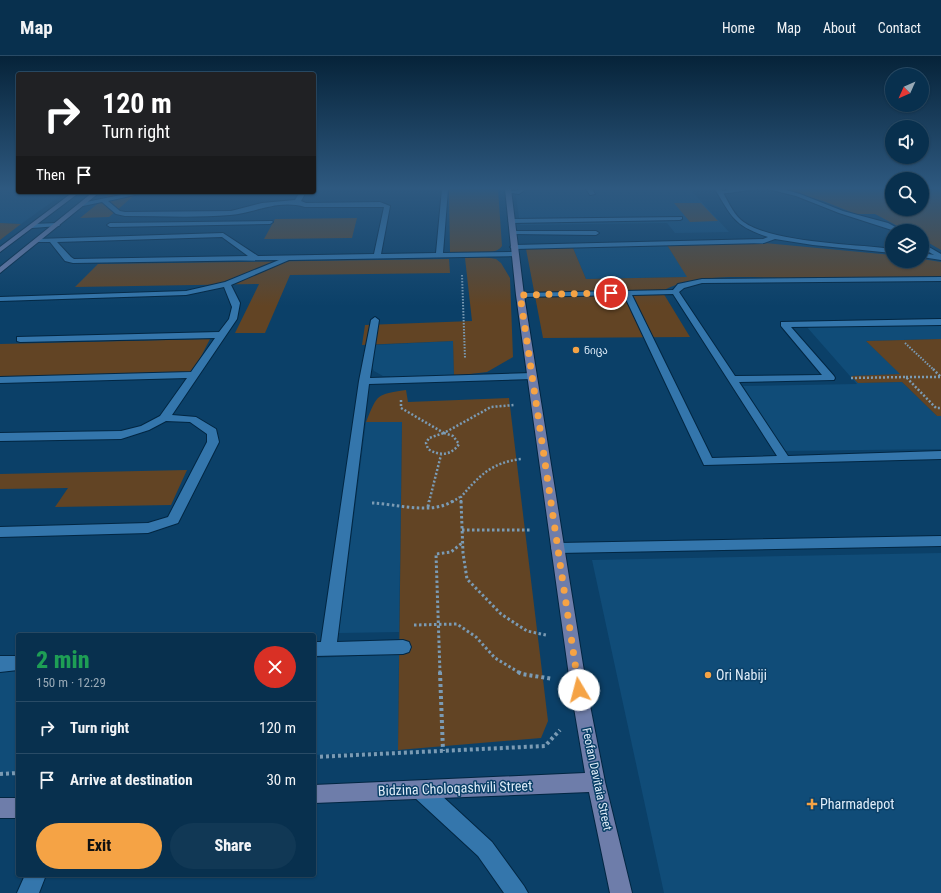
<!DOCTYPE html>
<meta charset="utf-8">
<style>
:root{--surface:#08304e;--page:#113855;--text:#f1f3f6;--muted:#98a9b6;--line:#294b66;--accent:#f5a345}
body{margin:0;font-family:"Roboto Condensed","Noto Sans Georgian",sans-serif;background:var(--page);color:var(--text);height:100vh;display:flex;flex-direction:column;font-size:15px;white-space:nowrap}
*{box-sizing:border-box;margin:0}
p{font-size:13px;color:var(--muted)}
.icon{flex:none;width:22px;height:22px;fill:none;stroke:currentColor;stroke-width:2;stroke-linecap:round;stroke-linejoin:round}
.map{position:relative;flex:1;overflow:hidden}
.panel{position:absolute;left:16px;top:577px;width:300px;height:244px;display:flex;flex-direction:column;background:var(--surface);border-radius:4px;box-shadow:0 1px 3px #0004,0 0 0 1px var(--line)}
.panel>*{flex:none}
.banner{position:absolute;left:16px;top:16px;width:300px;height:122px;border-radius:4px;box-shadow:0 1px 3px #0004,0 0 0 1px var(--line);background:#202124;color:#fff;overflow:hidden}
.needle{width:26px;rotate:225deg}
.fabs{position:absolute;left:885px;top:12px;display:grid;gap:8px}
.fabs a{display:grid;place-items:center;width:44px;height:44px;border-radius:50%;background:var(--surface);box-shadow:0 1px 3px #0004,0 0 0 1px var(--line);font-size:20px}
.pin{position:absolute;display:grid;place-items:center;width:34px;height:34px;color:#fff;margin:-17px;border:2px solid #fff;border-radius:50%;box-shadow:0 1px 4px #0007}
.me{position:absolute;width:44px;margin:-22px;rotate:352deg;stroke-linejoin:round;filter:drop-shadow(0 0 3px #0008)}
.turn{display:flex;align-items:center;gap:14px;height:84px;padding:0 20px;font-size:18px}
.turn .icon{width:52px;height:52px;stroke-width:2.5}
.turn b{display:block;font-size:28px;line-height:34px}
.then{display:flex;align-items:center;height:38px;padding:0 20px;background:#0003;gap:8px;font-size:15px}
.round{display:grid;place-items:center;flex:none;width:42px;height:42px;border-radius:21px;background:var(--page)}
.headline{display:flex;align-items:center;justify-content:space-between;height:68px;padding:0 20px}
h1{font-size:24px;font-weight:800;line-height:30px;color:#1e9e55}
.primary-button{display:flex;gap:8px;margin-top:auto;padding:8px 20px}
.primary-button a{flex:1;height:46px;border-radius:24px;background:var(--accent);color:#111;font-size:16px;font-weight:800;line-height:46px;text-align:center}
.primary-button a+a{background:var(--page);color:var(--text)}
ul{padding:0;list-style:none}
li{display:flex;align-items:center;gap:12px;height:52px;padding:0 20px;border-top:1px solid var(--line)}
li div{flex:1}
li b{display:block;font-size:15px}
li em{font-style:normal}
header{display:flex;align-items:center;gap:24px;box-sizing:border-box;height:56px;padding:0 20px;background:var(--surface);border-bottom:1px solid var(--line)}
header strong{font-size:19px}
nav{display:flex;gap:22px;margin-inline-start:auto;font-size:14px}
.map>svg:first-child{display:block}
.built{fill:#104c78}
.green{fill:#624424}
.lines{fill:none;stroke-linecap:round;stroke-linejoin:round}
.lane-casing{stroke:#022642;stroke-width:2}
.street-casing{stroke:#022642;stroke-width:2}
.secondary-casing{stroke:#022642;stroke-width:2}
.path-far3{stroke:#7b9bb4;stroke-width:2;stroke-dasharray:1.5 1.5;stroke-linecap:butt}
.path-far2{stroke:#7b9bb4;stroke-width:2.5;stroke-dasharray:2 2;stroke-linecap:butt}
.path-far1{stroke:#7b9bb4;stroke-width:3;stroke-dasharray:2.5 2.5;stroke-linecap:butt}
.path{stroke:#7b9bb4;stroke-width:4;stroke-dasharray:3 3;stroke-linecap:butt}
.lane{fill:#3476ac;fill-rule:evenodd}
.street{fill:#3476ac;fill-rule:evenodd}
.secondary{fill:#6e7daa;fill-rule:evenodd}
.route{stroke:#f5a345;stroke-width:7;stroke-dasharray:0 12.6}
.poi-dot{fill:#f5a345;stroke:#0b4068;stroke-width:1.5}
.labels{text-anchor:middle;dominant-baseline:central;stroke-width:3;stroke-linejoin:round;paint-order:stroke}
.far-poi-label{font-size:10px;fill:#e0edf9;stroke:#0b4068;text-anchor:start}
.street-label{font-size:12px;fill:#e0edf9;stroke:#0b4068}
.near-poi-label{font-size:14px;fill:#e0edf9;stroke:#0b4068;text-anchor:start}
.near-street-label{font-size:14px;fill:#e0edf9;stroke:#0b4068}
</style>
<header>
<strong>Map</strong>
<nav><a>Home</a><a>Map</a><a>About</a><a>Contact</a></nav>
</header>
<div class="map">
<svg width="941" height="837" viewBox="0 0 941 837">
<rect width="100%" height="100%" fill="#0b4068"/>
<!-- built -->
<path class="built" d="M7,133H18V136H66L21,168L0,167V136Z
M515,133H690L729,176L675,177L667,167L520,169Z
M667,189L688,221L586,223L573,192Z
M941,268V283L866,285L901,318L851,320L858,327L902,326L937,360H941V393L784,395L743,330L857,328L806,270Z
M453,285L454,320L389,323L390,320H383L374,315L372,311L375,289Z
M366,366H402L399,576L339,577Z
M941,497V837H664L592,504Z
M399,598L398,694L314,699V602Z
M18,613V716L0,717V614Z"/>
<!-- green -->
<path class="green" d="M449,133H498L502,190C495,201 463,197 450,197Z
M782,133H892V153H922V133H941V194L922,183V175H907L875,158H856L823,145Z
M112,136H138L109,161L80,162Z
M674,147H701L718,165L690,166Z
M357,162L352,182L264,183L275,163Z
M0,167L21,168L0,184Z
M755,186L892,199V205H922V203L941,206V221C891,221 841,221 791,222C750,222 698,216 662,235L690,281L543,282L526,193L573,192L586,223L687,221L667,189Z
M484,201L496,203L501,207L510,222L513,301L487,316L454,320L453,285L362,289L365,269L472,265L465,202Z
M449,203L450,217L290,219L265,277H235L259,228L75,231L98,208Z
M210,283L193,316L0,321V288Z
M941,283V360H937L902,326L858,327L851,320L900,318L866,285Z
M406,334L408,346L509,342L548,665L541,682L398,694L402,366H366C378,337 376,339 406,334Z
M187,414L171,449L55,451L68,432L0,433V418Z"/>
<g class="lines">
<!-- lane casing -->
<g class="lane-casing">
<path id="lane" d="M442,133H448L443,197L515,196H518V200L289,204L231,229L240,247L237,263L172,359L196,361L216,373L219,386L178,467L148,477L0,481V471L148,467L168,461L207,386V378L190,366L166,365L149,374L121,383L0,385V377L121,375L141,370L160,360L187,322L0,327V321L191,316L215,282L20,286L17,285V281L219,276L229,263L232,251L224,231L186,239L0,245V241L186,235L225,226L279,204L73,207L65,205L50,186H38L35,184L36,183L223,177L258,200L374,198L384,151H305C277,143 256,157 230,159C195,162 160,160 125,160L116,158L102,146L83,150L80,148L81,147L136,136H148L108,145L120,155L125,156L231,155L262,147L295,144L300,136H306L301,145L306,147L380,146L390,150L381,198L436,197ZM222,181L248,200L74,203L71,201L57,186Z
M526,133L519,138L505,136Z
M586,133H592L595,138L590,139Z
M733,133H757L720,138L717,136Z
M768,133H783L800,138L843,155L888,167L903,175H895L839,157L796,140Z
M682,161V163L680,164L511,167L508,165L511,163Z
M272,165L273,166L270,168L110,171L107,169L110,167Z
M513,175H596L599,177L596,179L511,178V176Z
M922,187L941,198V203L922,192Z
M941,221V225L702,227L684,232L679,236L735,320L822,319L781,270V266L941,263V269L791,271L834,320L835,322L834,324L739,326L788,400L941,395V403L704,409L624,239L520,241L516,239L520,237L673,234L678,228L702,223ZM673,238L777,400L712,402L632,239Z
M375,261L379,264L370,322L532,317L537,320L532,323L369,328L337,586L403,584L409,586L411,591L409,596L403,598L314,600V586H321L359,325L371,264Z
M941,480V490L558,497L553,496L551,492L553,488L558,487Z
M0,600H18V614L0,616Z
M25,819H46L39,837H17Z"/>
</g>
<!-- street casing -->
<g class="street-casing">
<path id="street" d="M715,133H721C727,143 732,156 741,164C768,187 855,188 892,193V197L813,189L775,183L764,187L514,193L510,191L514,189L763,183L768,181C735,170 732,162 715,133Z
M57,167L60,169L59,170L32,172L29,170L32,168Z
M922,197L941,200V204L922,201Z
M421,725L428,727L492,786L524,830L528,837H504L478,800L414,741L412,734L414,727Z"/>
</g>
<!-- secondary casing -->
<g class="secondary-casing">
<path id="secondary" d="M505,133H511L524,239L587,634L605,726L632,837H610L589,736L314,747V729L585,717L571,634L516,239Z
M73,136H80L0,196V191Z
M93,136H100L0,217V211Z
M0,742H18V762H0Z"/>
</g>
<!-- path-far3 -->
<path class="path-far3" d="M462,219L465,302
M905,287L934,314"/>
<!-- path-far2 -->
<path class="path-far2" d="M933,313L941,321
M906,321H941
M851,322L906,321L936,352H941
M401,344V352L444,377L491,351L514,349
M444,377L453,380L459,388C451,400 439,400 428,393L426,387L429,382Z
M429,446L441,399
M452,446L460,441
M461,446V441C480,419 491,407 521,403"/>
<!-- path-far1 -->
<path class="path-far1" d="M461,445L463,497L467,523L501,558L527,575L546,579
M372,447C397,448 431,459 453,445
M428,451L429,445
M462,474H532
M414,569L457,568L476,581L495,602L520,617
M440,617L436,498L451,496L462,487"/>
<!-- path -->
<path class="path" d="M440,616L443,695
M518,616L522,618L553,623
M314,701L545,690L560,674
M0,718L18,717"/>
<!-- lane -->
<use href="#lane" class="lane"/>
<!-- street -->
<use href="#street" class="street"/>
<!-- secondary -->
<use href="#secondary" class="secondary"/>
</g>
<!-- sky -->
<linearGradient id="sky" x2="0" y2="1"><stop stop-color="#062339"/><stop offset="0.53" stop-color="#2e5980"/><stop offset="1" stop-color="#2e5980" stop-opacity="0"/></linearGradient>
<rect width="941" height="250" fill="url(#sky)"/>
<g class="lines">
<!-- route -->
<path class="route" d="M579,634L520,239L611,237"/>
</g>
<!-- markers -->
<g class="poi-dot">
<circle cx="576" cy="294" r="4"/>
<circle cx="708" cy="619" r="4"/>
<path d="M810 742h4v4h4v4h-4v4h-4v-4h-4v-4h4z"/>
</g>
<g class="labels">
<!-- far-poi labels -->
<g class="far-poi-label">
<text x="584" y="294">ნიცა</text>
</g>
<!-- street labels -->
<g class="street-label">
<text transform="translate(597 723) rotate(78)">Feofan Davitaia Street</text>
</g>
<!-- near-poi labels -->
<g class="near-poi-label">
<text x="716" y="619">Ori Nabiji</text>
<text x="820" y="748">Pharmadepot</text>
</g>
<!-- near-street labels -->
<g class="near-street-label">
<text transform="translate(455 732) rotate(-2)">Bidzina Choloqashvili Street</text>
</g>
</g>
</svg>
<div class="fabs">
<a><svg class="needle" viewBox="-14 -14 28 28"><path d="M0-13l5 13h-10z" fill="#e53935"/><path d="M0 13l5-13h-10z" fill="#98a9b6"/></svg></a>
<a><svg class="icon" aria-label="sound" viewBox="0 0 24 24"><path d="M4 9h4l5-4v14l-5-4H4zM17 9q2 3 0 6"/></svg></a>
<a><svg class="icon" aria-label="search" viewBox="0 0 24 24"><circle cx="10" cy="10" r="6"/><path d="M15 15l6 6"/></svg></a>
<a><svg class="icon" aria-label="layers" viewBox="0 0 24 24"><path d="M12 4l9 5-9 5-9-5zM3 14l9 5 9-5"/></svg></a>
</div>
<div class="pin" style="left:611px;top:237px;background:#d93025"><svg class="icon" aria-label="arrive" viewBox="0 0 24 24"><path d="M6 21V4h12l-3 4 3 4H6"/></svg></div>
<svg class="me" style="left:579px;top:634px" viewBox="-20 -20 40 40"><circle r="19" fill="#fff"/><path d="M0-13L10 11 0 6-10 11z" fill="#f5a345"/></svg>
<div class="banner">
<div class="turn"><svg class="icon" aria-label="right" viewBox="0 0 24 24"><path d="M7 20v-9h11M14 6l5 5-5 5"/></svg><div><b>120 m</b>Turn right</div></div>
<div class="then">Then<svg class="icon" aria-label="arrive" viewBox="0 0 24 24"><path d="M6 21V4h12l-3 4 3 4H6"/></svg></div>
</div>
<section class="panel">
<div class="headline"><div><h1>2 min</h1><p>150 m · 12:29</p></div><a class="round" style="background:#d93025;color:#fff"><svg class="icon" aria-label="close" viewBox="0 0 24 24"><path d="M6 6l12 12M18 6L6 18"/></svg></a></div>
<ul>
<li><svg class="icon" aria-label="right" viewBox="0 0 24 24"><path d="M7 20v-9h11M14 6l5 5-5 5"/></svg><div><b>Turn right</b></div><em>120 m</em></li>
<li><svg class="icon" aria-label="arrive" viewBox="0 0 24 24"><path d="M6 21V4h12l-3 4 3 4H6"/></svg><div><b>Arrive at destination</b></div><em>30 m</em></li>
</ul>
<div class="primary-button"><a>Exit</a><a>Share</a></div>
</section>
</div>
